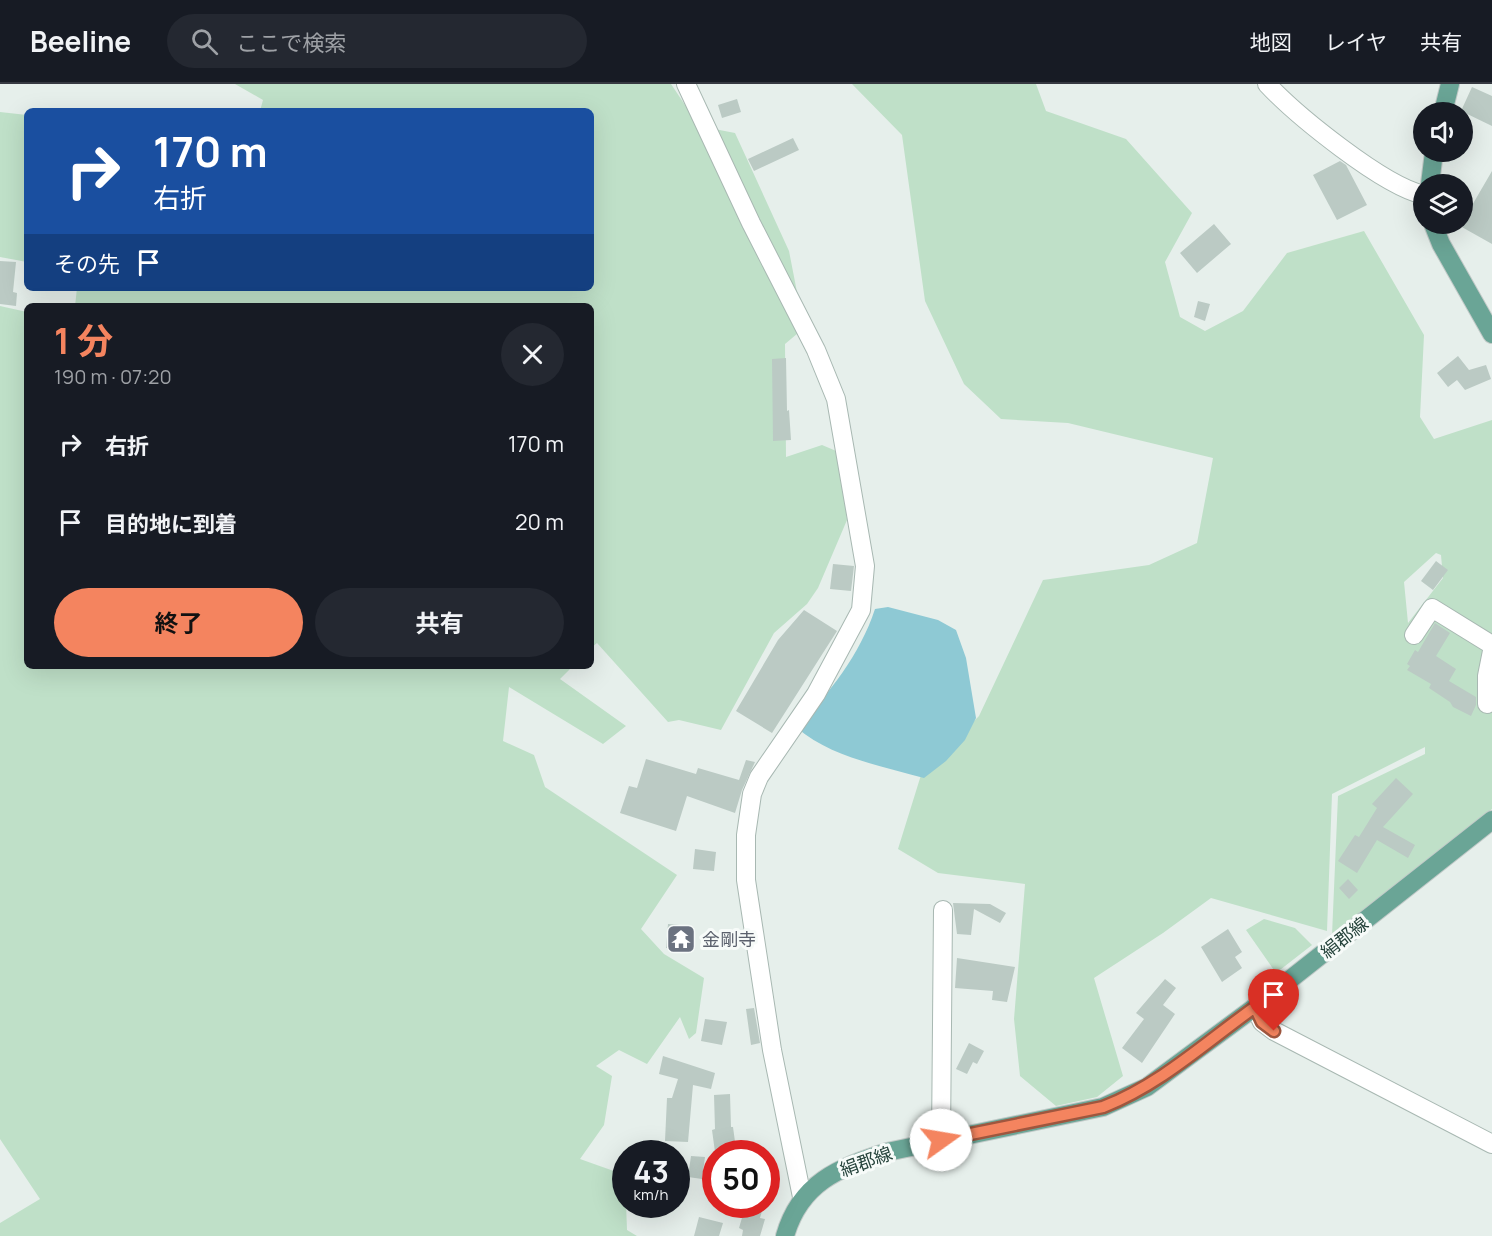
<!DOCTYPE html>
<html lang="ja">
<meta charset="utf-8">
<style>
:root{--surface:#171b24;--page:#242831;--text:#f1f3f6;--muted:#9ea1a6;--line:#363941;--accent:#f4845f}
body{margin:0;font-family:Manrope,"Noto Sans JP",sans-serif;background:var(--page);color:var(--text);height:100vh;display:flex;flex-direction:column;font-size:22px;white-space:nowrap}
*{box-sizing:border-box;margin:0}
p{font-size:20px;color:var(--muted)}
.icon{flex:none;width:33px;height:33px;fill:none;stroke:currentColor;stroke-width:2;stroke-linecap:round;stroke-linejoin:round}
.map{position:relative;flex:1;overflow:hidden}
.side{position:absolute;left:24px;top:219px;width:570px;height:366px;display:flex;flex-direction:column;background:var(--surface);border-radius:9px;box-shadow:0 6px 24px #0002}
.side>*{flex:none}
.guide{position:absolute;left:24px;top:24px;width:570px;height:183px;border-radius:9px;box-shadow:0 6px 24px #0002;background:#1a4fa0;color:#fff;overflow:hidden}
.tools{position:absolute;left:1413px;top:18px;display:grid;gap:12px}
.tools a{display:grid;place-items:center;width:60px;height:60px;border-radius:50%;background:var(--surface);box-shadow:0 6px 24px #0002;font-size:30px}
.speed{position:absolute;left:612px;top:1056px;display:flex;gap:12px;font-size:30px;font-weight:700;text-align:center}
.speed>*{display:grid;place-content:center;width:78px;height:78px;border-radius:50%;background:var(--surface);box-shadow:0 6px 24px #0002;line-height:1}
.speed small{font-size:15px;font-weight:400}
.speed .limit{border:9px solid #d22;background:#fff;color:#111}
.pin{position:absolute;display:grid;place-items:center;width:51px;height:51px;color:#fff;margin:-62px -26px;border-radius:50% 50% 50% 0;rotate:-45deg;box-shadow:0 0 6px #0007}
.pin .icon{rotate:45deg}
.me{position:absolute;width:66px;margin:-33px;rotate:77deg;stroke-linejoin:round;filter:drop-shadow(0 0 4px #0008)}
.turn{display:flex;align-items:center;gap:21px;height:126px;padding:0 30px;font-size:27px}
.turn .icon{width:78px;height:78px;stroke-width:2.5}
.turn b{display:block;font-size:42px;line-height:51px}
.then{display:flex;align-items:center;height:57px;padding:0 30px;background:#0003;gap:12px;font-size:22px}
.round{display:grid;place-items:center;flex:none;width:63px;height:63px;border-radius:32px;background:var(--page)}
.head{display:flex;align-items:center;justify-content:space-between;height:102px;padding:0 30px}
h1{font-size:36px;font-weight:700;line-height:45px;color:var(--accent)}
.button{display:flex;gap:12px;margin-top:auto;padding:12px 30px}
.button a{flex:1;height:69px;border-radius:36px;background:var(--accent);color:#111;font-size:24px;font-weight:700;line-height:69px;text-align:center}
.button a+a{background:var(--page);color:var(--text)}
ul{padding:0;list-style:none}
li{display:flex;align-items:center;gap:18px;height:78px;padding:0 30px}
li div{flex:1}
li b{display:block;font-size:22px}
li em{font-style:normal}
header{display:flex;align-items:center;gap:36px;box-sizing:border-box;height:84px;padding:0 30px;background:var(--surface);border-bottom:2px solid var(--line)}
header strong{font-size:28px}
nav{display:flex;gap:33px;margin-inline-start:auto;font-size:21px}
.search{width:420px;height:54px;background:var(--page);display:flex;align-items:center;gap:15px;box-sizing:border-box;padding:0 21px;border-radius:33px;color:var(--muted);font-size:22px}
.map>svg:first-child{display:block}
.green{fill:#bfe0c8;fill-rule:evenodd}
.water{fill:#8ec9d4}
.building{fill:#bbcac4}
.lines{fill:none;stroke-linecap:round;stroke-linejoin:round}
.minor-casing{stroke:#a8b8b2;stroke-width:20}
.major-casing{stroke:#c2cac8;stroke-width:20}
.minor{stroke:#fff;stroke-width:18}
.major{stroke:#6aa596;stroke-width:18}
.route-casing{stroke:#9f563e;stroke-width:15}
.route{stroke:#f4845f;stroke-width:10}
.labels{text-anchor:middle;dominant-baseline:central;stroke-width:6;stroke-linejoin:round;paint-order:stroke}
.street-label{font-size:18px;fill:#24423a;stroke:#f7fbf9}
.worship-label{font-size:18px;fill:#5b616d;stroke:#f7fbf9;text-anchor:start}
</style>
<header>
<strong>Beeline</strong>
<div class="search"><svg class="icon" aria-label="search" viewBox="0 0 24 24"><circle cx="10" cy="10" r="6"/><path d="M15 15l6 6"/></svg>ここで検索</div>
<nav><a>地図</a><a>レイヤ</a><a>共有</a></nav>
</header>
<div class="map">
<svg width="1492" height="1152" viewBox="0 0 1492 1152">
<rect width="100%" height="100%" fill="#e6efeb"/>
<!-- green -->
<path class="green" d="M235,0H671L699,42L735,49L789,167L804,244L785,260L786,373L822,361L841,369L847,436L818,504L807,520L774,549L721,646L679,636L668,638L597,559L591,564V222H75L77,204H591V27H260L263,16Z
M852,0H1036L1046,27L1126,55L1192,129L1165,178L1180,233L1205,247L1243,227L1287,169L1364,147L1424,251L1420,333L1434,355L1492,336V725L1332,851L1338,712L1425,670V663L1332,710L1327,847L1211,814L1163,849L1094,894L1123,992L1097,1013L1056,1022L1020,992L1014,935L1025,800L938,789L898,765L921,691L979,632L1043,496L1149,481L1197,459L1213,374L1068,339L1001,335L964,300L925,217L902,51ZM1436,469L1441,471L1443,494L1408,539L1404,498Z
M0,28L27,31V178L0,173Z
M0,222L27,228V582H573L560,595L626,642L603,660L509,603L503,657L534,671L545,703L677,791L641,845L664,870L704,894L696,949L689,955L680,933L647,980L619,966L596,982L612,992L604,1041L580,1075L625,1091L627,1146L637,1152H0V1139L40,1115L0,1055Z
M1264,835L1295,844L1312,861L1276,889L1246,846Z"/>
<!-- water -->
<path class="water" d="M888,523L938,536L956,546L966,574L976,634L965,656L946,677L924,694C881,682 831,673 797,644C829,609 860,571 875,525Z"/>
<!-- building -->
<path class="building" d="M1472,3L1492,12V42L1461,27Z
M737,15L741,28L722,34L718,21Z
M793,54L799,66L754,87L748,75Z
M1340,77L1346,81L1367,121L1337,136L1313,91Z
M1492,87V160L1460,142Z
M1214,140L1231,160L1197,189L1180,169Z
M0,177L16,178L13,208L17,209L16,222L0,220Z
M1198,217L1210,220L1205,237L1194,233Z
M1458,272L1469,286L1486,281L1491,295L1465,306L1457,296L1448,303L1437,289Z
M786,274L787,327L789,326L791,356L773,357L772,275Z
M1436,477L1448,486L1433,506L1421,497Z
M833,480L854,482L851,507L830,505Z
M804,526L837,547L772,649L736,627L778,556Z
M1435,539L1450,549L1436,572L1456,585L1449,597L1476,613V621L1471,632L1453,623L1450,618L1429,604L1431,600L1407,586L1410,582L1407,580L1415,566L1418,568Z
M646,675L696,690L698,684L739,696L746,676L755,678L742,706L735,729L687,712L676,747L620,729L629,702L637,704Z
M1396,694L1413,710L1383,743L1415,761L1408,774L1377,756L1357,789L1338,777L1355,751L1359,753L1377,724L1372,720Z
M695,765L716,768L714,787L693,785Z
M1348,795L1358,806L1349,815L1339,804Z
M953,819L990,820L1006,829L1000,839L974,825L971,851L957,850Z
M668,840L691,842L690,848L695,849L693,861L689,860L688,866L666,864Z
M1228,845L1242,868L1235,873L1242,884L1222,898L1201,863Z
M957,874L1015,883L1007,918L992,916L993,907L955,904Z
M1165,895L1176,904L1163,921L1175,930L1142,979L1122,964L1144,935L1136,929Z
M754,924L760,959L751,961L746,925Z
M705,935L727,938L722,961L701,957Z
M969,959L984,967L977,980L973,978L967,990L956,985Z
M663,972L715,989L711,1005L693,1001L688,1058L665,1057L667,1014H672L678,995L659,990Z
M730,1010L731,1043H733L736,1065L715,1068L712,1046L715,1045L714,1011Z
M691,1072L705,1073L702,1095L688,1093Z
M746,1120H764L760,1134L765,1135L760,1152H742L743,1146L739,1144Z
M699,1133L723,1139L719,1152H694Z"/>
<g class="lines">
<!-- minor casing -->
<g class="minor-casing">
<path id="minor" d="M686,0L751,139L816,266L836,315L865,482L861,526L816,610L759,693L752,710L746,751V796L772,966L802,1113
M1267,0C1296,31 1383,102 1424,111
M1414,551L1432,524L1492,561
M1487,620V592L1492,567
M1255,923L1262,938L1274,947L1492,1060
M941,1056L943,826"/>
</g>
<!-- major casing -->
<g class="major-casing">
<path id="major" d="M1443,28L1450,0
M1430,100L1434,68
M1433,140L1441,160L1492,250
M785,1152C800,1099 838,1084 887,1068L1103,1023L1147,1003L1255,923L1492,736"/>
</g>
<!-- minor -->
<use href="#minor" class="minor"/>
<!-- major -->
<use href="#major" class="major"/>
</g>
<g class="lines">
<!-- route casing -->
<g class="route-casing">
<path id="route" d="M941,1056L1103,1023C1160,1001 1206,958 1255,923L1262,938L1274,947"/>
</g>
<!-- route -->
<use href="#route" class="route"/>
</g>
<!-- icons -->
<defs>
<g id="temple-square" transform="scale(1.5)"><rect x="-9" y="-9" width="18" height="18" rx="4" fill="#6b7280" stroke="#f7fbf9"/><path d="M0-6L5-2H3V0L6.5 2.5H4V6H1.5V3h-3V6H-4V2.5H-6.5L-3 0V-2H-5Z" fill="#fff"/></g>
</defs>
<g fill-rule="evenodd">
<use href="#temple-square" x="681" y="855"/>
</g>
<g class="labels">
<!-- street labels -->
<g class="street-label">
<text transform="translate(1344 853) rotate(-38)">絹郡線</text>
<text transform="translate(866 1077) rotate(-20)">絹郡線</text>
</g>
<!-- worship labels -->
<g class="worship-label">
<text x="702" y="855">金剛寺</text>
</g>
</g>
</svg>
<div class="tools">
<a><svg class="icon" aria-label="sound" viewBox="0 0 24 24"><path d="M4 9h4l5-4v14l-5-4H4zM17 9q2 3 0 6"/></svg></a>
<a><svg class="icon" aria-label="layers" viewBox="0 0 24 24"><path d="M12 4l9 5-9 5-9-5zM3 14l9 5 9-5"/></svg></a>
</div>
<div class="speed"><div>43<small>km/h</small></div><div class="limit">50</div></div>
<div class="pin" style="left:1274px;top:947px;background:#d93025"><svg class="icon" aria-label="arrive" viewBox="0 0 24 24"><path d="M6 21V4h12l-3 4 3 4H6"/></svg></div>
<svg class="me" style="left:941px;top:1056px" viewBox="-20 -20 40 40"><circle r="19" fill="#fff"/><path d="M0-13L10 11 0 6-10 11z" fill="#f4845f"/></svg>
<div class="guide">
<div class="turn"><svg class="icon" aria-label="right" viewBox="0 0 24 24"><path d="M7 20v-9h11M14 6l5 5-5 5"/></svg><div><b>170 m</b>右折</div></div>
<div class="then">その先<svg class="icon" aria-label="arrive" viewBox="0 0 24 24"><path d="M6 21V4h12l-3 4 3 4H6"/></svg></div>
</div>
<section class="side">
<div class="head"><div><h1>1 分</h1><p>190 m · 07:20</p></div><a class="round"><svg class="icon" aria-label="close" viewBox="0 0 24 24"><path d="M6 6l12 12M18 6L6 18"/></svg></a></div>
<ul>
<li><svg class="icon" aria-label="right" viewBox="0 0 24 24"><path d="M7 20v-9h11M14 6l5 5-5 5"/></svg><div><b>右折</b></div><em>170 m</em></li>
<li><svg class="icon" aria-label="arrive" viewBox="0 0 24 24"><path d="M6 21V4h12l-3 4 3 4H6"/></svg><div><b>目的地に到着</b></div><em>20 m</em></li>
</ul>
<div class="button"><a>終了</a><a>共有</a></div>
</section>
</div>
